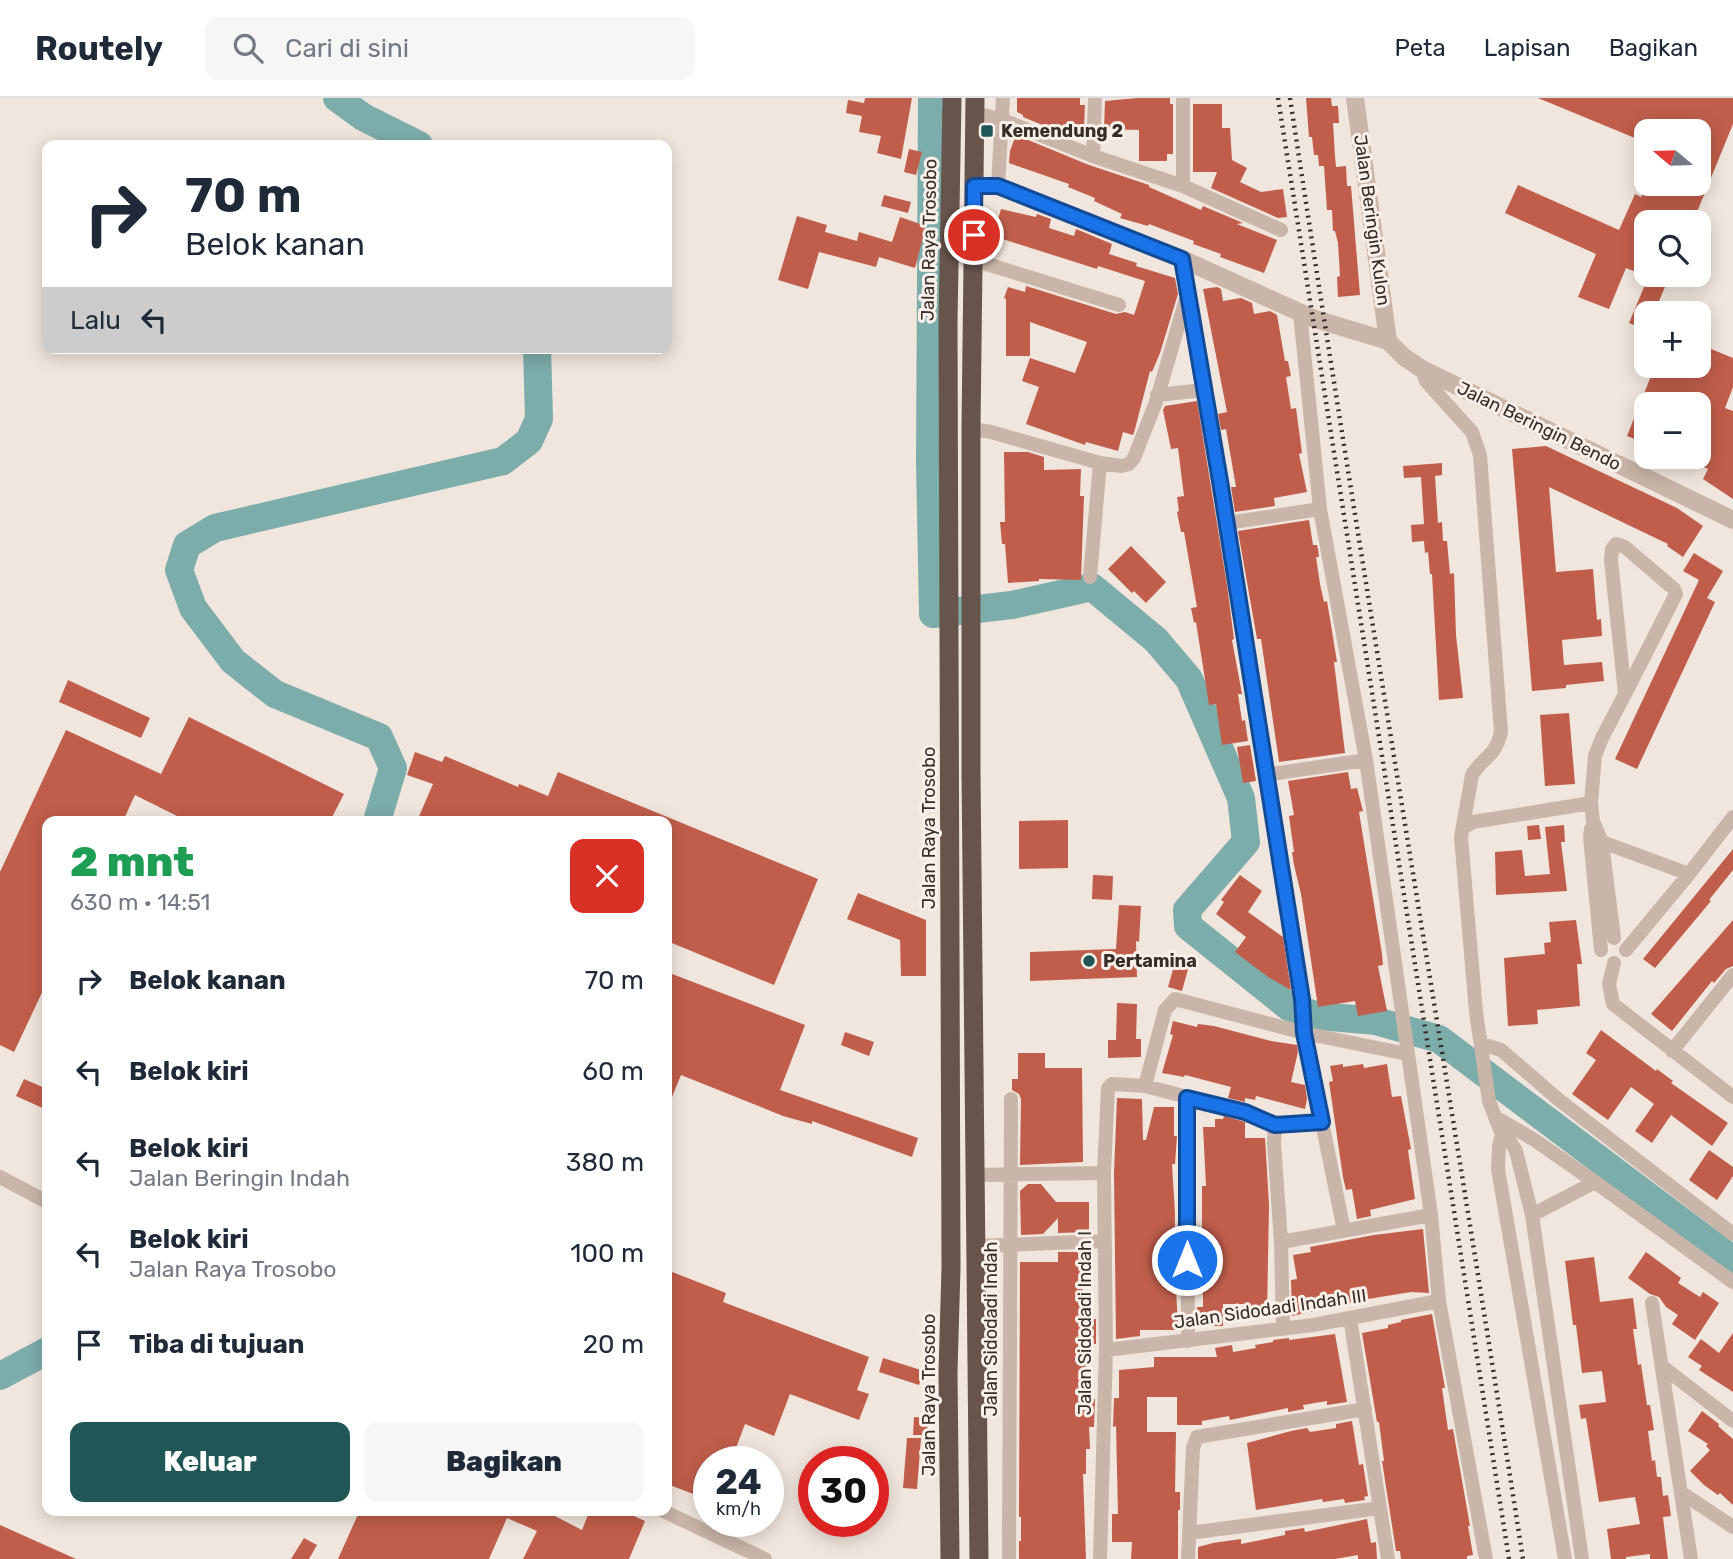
<!DOCTYPE html>
<html lang="id">
<meta charset="utf-8">
<style>
:root{--surface:#fff;--page:#f6f6f7;--text:#1f2937;--muted:#747a83;--line:#e0e1e3;--accent:#205655}
body{margin:0;font-family:Rubik,sans-serif;background:var(--page);color:var(--text);height:100vh;display:flex;flex-direction:column;font-size:26px;white-space:nowrap}
*{box-sizing:border-box;margin:0}
p{font-size:23px;color:var(--muted)}
.icon{flex:none;width:38px;height:38px;fill:none;stroke:currentColor;stroke-width:2;stroke-linecap:round;stroke-linejoin:round}
.map{position:relative;flex:1;overflow:hidden}
.details{position:absolute;left:42px;top:718px;width:630px;height:700px;display:flex;flex-direction:column;background:var(--surface);border-radius:14px;box-shadow:0 4px 18px #0003}
.details>*{flex:none}
.guide{position:absolute;left:42px;top:42px;width:630px;height:214px;border-radius:14px;box-shadow:0 4px 18px #0003;background:#fff;color:var(--text);overflow:hidden}
.needle{width:46px;rotate:289deg}
.tools{position:absolute;left:1634px;top:21px;display:grid;gap:14px}
.tools a{display:grid;place-items:center;width:77px;height:77px;border-radius:14px;background:var(--surface);box-shadow:0 4px 18px #0003;font-size:35px}
.speed{position:absolute;left:693px;top:1348px;display:flex;gap:14px;font-size:35px;font-weight:700;text-align:center}
.speed>*{display:grid;place-content:center;width:91px;height:91px;border-radius:50%;background:var(--surface);box-shadow:0 4px 18px #0003;line-height:1}
.speed small{font-size:18px;font-weight:400}
.speed .limit{border:10px solid #d22;background:#fff;color:#111}
.pin{position:absolute;display:grid;place-items:center;width:60px;height:60px;color:#fff;margin:-30px;border:4px solid #fff;border-radius:50%;box-shadow:0 2px 7px #0007}
.me{position:absolute;width:77px;margin:-38px;rotate:0deg;stroke-linejoin:round;filter:drop-shadow(0 0 5px #0008)}
.turn{display:flex;align-items:center;gap:24px;height:147px;padding:0 28px;font-size:32px}
.turn .icon{width:91px;height:91px;stroke-width:2.5}
.turn b{display:block;font-size:49px;line-height:60px}
.then{display:flex;align-items:center;height:66px;padding:0 28px;background:#0003;gap:14px;font-size:26px}
.round{display:grid;place-items:center;flex:none;width:74px;height:74px;border-radius:14px;background:var(--page)}
.summary{display:flex;align-items:center;justify-content:space-between;height:119px;padding:0 28px}
h1{font-size:42px;font-weight:800;line-height:52px;color:#1e9e55}
.primary-button{display:flex;gap:14px;margin-top:auto;padding:14px 28px}
.primary-button a{flex:1;height:80px;border-radius:14px;background:var(--accent);color:#fff;font-size:28px;font-weight:800;line-height:80px;text-align:center}
.primary-button a+a{background:var(--page);color:var(--text)}
ul{padding:0;list-style:none}
li{display:flex;align-items:center;gap:21px;height:91px;padding:0 28px}
li div{flex:1}
li b{display:block;font-size:26px}
li em{font-style:normal}
header{display:flex;align-items:center;gap:42px;box-sizing:border-box;height:98px;padding:0 35px;background:var(--surface);border-bottom:2px solid var(--line)}
header strong{font-size:33px}
nav{display:flex;gap:38px;margin-inline-start:auto;font-size:24px}
.search{width:490px;height:63px;background:var(--page);display:flex;align-items:center;gap:18px;box-sizing:border-box;padding:0 24px;border-radius:14px;color:var(--muted);font-size:26px}
.map>svg:first-child{display:block}
.lines{fill:none;stroke-linecap:round;stroke-linejoin:round}
.river{stroke:#7dadab;stroke-width:28}
.building{fill:#c05e4b}
.minor{stroke:#c9b5a9;stroke-width:14}
.tertiary{stroke:#c9b5a9;stroke-width:18}
.trunk{stroke:#66544d;stroke-width:19}
.rail{stroke:#362c28;stroke-width:4.5;stroke-dasharray:2 5;stroke-linecap:butt}
.route-casing{stroke:#114b97;stroke-width:18}
.route{stroke:#1a73e8;stroke-width:12}
.poi-dot{fill:#205655;stroke:#f9f0e9;stroke-width:2.5}
.labels{text-anchor:middle;dominant-baseline:central;stroke-width:6;stroke-linejoin:round;paint-order:stroke}
.poi-label{font-size:18px;font-weight:bold;fill:#362c28;stroke:#f9f0e9;text-anchor:start}
.street-label{font-size:18px;fill:#362c28;stroke:#f9f0e9}
</style>
<header>
<strong>Routely</strong>
<div class="search"><svg class="icon" aria-label="search" viewBox="0 0 24 24"><circle cx="10" cy="10" r="6"/><path d="M15 15l6 6"/></svg>Cari di sini</div>
<nav><a>Peta</a><a>Lapisan</a><a>Bagikan</a></nav>
</header>
<div class="map">
<svg width="1733" height="1461" viewBox="0 0 1733 1461">
<rect width="100%" height="100%" fill="#f1e6dd"/>
<g class="lines">
<!-- river -->
<path class="river" d="M337,0L363,19L419,47
M932,0L930,364L933,516L1012,507L1092,489L1156,542L1189,581L1241,700L1246,744L1187,812L1188,828L1289,909L1319,918L1376,923L1439,941L1733,1162
M377,723L393,670L379,639L275,596L233,563L193,510L179,472L187,447L215,430L503,363L529,343L539,321L537,250
M0,1278L47,1253"/>
</g>
<!-- building -->
<path class="building" d="M865,0H912L901,61L877,55L881,38L859,34L862,18L846,15L848,2L864,5Z
M1017,0H1080V7H1085L1084,31L1083,33H1057L1023,19V17L1017,14Z
M1137,0H1170V6H1173V56H1167V63H1139V32L1104,31L1105,3Z
M1306,0H1331L1332,8H1338L1339,25H1333L1335,58L1336,69L1346,68L1347,88H1351L1360,197L1338,199L1337,179L1340,178L1338,145L1335,133H1333L1332,112H1327L1324,68H1319L1318,57H1314L1312,39H1309Z
M1538,0H1733V26L1695,119L1691,117L1688,124H1647V150L1636,174L1626,170L1609,211L1578,199L1596,156L1505,115L1518,87L1619,132L1635,96L1641,99L1646,86H1699V33H1647V45Z
M1193,6H1222V30H1230L1232,62L1247,70L1240,84L1261,94L1283,91L1287,119L1278,120L1211,90L1217,74H1193Z
M1016,37L1089,67L1149,87V89L1201,112L1203,108L1243,125L1237,126L1277,142L1264,175L1220,159L1221,156L1193,146L1194,143L1149,126L1148,128L1120,120L1122,116L1094,103L1095,100L1068,89L1069,86L1009,65L1010,53Z
M909,51L922,54L916,77L904,74Z
M884,97L911,104L908,115L881,108Z
M1001,111L1036,119L1037,116L1051,121L1049,130L1074,138L1076,131L1112,146L1109,156L1137,165L1136,168L1175,180L1178,196L1160,255L1152,274L1150,273L1135,331L1133,337L1123,334L1118,353L1086,344L1085,347L1026,326L1039,289L1022,283L1030,260L1075,275L1087,244L1030,224V258H1006V201L1004,200L1008,189L1025,194L1026,188L1116,216L1125,214L1134,217L1145,183L1098,168L1097,171L993,138Z
M797,118L827,127L825,134L857,143L859,134L892,144L900,119L926,128L915,170L879,159L876,169L819,154L808,191L778,182Z
M1649,177H1670L1654,215H1647V232L1629,225Z
M1217,189L1221,191L1223,203L1241,200L1252,205L1254,216L1270,213L1277,217L1285,263H1288L1291,278L1286,279L1291,311L1296,310L1302,355L1299,356L1307,394L1274,400L1275,408L1235,414L1231,389H1236L1226,331L1221,332L1218,316L1227,314L1203,191Z
M1699,246L1733,260V289L1725,310L1733,313V401L1703,381L1708,371L1699,367V306H1647V346L1627,338L1655,268H1699Z
M1197,303L1227,487L1234,541L1232,542L1242,596H1238L1242,623L1245,622L1248,643L1222,647L1216,606L1209,607L1196,524L1194,525L1191,510L1197,509L1184,434H1181L1177,414L1179,413L1177,399L1184,398L1178,350L1171,351L1163,312L1165,308Z
M1546,348L1677,410L1703,428L1683,459L1667,448L1668,446L1549,389L1556,474L1593,471L1597,522L1601,521L1602,538L1562,542L1564,567L1602,564L1604,583L1566,587V590L1532,593L1512,351Z
M1004,354H1028L1044,359V372L1081,371L1080,398H1084L1081,482L1039,481V483L1008,485L1005,446H1002L1000,424H1005Z
M1442,365V377L1435,378L1438,425L1442,424L1443,443H1447L1450,476L1454,475L1456,537L1463,600L1439,602L1432,476H1430L1428,454L1425,455L1424,443L1412,444L1411,427L1424,426L1421,379L1404,380L1403,368Z
M1309,422L1313,447H1317L1318,451L1319,459H1316L1320,486L1324,504L1327,503L1331,527L1337,564H1334L1345,655L1279,664L1261,541H1257L1238,433Z
M1131,448L1166,484L1146,505L1134,493L1132,495L1108,471Z
M1694,455L1723,473L1707,500L1715,504L1637,671L1615,661L1699,482L1683,473Z
M68,582L150,620L141,640L59,604Z
M1569,615L1575,686L1545,688L1540,617Z
M189,619L344,696L330,723H187L135,697L123,723H47V884L14,954L0,947V774L66,632L161,676Z
M1250,647L1256,683L1243,685L1237,649Z
M415,654L442,664L445,658L518,689L519,686L548,698L558,674L818,781L774,887L667,843V723H417L433,686L407,677Z
M1348,674L1351,691L1357,690L1363,713L1359,714L1382,856L1383,867L1378,868L1387,913L1358,918L1355,903L1318,909L1301,796L1294,767L1292,754H1294L1289,718L1294,717L1288,683Z
M1068,722V770L1019,771V723Z
M1539,727L1541,741L1528,742L1527,728Z
M1564,727L1565,744H1561L1567,793L1496,797L1495,754L1522,752L1525,778L1550,776L1545,729Z
M1733,751V772L1709,802L1711,803L1655,870L1643,861Z
M1093,777L1113,778L1112,802L1092,801Z
M1240,777L1262,793L1248,814L1283,839L1291,892L1268,879L1235,854L1246,839L1216,816L1224,804L1221,802Z
M858,795L926,822V878H901L900,842L847,821Z
M1119,807L1141,808L1139,844L1136,843L1137,879L1030,883V854L1116,851Z
M1576,822L1582,866H1577L1580,908L1537,912L1538,926L1508,928L1504,860L1545,856L1544,845L1551,844L1549,824Z
M1733,822V868L1726,871L1714,885L1712,883L1672,933L1651,916Z
M1176,861L1190,864L1182,893L1168,889Z
M667,874L805,927L780,992L918,1040L912,1059L812,1023V1026L783,1018L681,977L667,1011Z
M1117,905L1137,906L1136,941H1141V959L1108,960V942H1116Z
M1173,923L1197,929L1198,926L1214,928L1271,943L1297,947L1298,954L1291,984L1305,987L1307,1001L1305,1011L1256,998L1255,1002L1245,1000V1004L1228,1000L1231,989L1185,977L1184,979L1162,975L1173,937L1170,936Z
M1601,932L1656,973L1657,971L1673,983L1671,985L1728,1025L1712,1048L1671,1017L1652,1045L1635,1033L1654,1006L1631,989L1608,1022L1572,996L1596,962L1586,955Z
M845,934L874,944L869,958L841,947Z
M1018,955H1045V970H1082L1083,1064L1020,1067L1021,1001L1019,996L1012,992V981H1018Z
M1343,966V969L1363,966L1364,970L1387,966L1392,999L1401,998L1411,1051L1408,1052L1415,1101L1370,1112L1371,1118L1357,1121L1352,1091L1346,1092L1343,1079L1329,984L1333,983L1330,968Z
M24,981L47,991V1012L16,998Z
M1117,1000L1142,1001L1143,1042H1146L1154,1009H1174V1038H1177L1175,1066H1172L1175,1116L1174,1191H1176L1178,1228V1232H1140V1238L1116,1241L1114,1075Z
M1224,1018L1245,1024V1040H1265L1269,1107L1267,1216H1247V1206H1223V1228H1198L1197,1209H1203V1165H1198V1145H1202V1088H1206L1203,1029H1215V1021H1223Z
M1709,1052L1733,1069V1078L1717,1102L1689,1082Z
M1028,1086H1041L1056,1104H1089V1134L1058,1135V1120L1043,1136L1021,1137L1020,1093Z
M1423,1131L1429,1195L1411,1194L1362,1202L1292,1218L1291,1182L1297,1181L1293,1157L1311,1154L1310,1149L1374,1137Z
M1058,1154H1081L1083,1206H1087V1221H1096V1246H1086V1289H1089V1301H1095L1094,1329H1089L1090,1351H1086V1376H1083L1086,1461H1019V1443H1021V1419H1019L1020,1164H1058Z
M1646,1154L1681,1180L1678,1185L1700,1199L1703,1194L1719,1205L1695,1242L1672,1226L1678,1217L1666,1209L1659,1199L1650,1196L1628,1180Z
M1594,1159L1600,1204L1633,1200L1637,1231H1633L1638,1267L1641,1266L1647,1307H1650L1654,1332L1648,1333L1652,1363L1655,1362L1657,1379H1661L1663,1398L1668,1397L1671,1418L1663,1419L1668,1461H1650V1456L1626,1459V1461H1611L1607,1431L1640,1426L1635,1399L1599,1404L1586,1320L1581,1321L1579,1307L1606,1304L1602,1273L1582,1275L1576,1227H1573L1565,1163Z
M667,1172L726,1195L723,1204L869,1259L857,1292L869,1296L859,1322L790,1296L774,1338L745,1326L731,1363H709V1402L667,1386Z
M1432,1216L1445,1290H1442L1448,1332L1453,1331L1470,1428H1468L1473,1457L1467,1458V1461H1401L1400,1453H1396L1382,1363H1384L1379,1324H1377L1362,1235L1388,1230V1227L1401,1224V1222Z
M1733,1235V1294L1699,1272L1702,1268L1688,1259L1701,1241L1719,1255Z
M1335,1236L1347,1304L1327,1307V1303L1303,1307L1304,1311L1288,1314V1310L1230,1322L1229,1318L1202,1323V1327H1177V1299H1147V1334H1176L1175,1394H1180V1412H1178V1461H1131L1132,1444H1112V1416H1118L1116,1328L1113,1329L1114,1300H1119V1272L1154,1269V1259H1217L1215,1250L1232,1247L1233,1254L1256,1250L1255,1247L1273,1244V1242L1289,1240V1242Z
M883,1260L924,1273L919,1287L879,1274Z
M1702,1313L1719,1326L1718,1328L1733,1341V1407L1720,1395L1718,1397L1704,1387L1690,1373L1710,1352L1706,1348L1708,1346L1688,1333Z
M914,1319L928,1320L927,1337H913Z
M1352,1323L1359,1367L1363,1366L1368,1398L1364,1399L1365,1402L1345,1405L1344,1401L1323,1404L1322,1401L1256,1412L1247,1345L1291,1333L1307,1330L1310,1334L1336,1330V1326Z
M907,1340H921L917,1391L903,1390Z
M360,1412H543L582,1432L590,1412H620L645,1423L629,1461H523L537,1433L507,1420L489,1461H338Z
M1367,1421L1371,1445L1376,1444L1377,1461H1358V1457L1335,1461H1198V1449L1213,1445L1241,1441V1446L1285,1437V1433L1304,1430L1305,1434Z
M0,1427L76,1461H0Z
M304,1440L317,1447L309,1461H291Z"/>
<g class="lines">
<!-- minor -->
<path class="minor" d="M975,15L1003,22L1093,58L1183,88L1281,132
M1093,58L1095,0
M998,88L1003,0
M1183,88V0
M1182,161L1220,383L1302,901L1304,935L1344,1133
M974,162L1119,207
M1300,215L1320,411L1366,662L1431,1117L1439,1203L1486,1461
M1422,271L1426,283L1472,334L1480,357L1501,634C1495,660 1484,657 1472,677L1461,739L1476,914L1489,1003L1502,1037
M1157,297L1204,292
M971,331L991,334L1100,365L1121,368L1129,366L1134,360L1156,304L1186,201
M1227,425L1320,411
M1090,479L1100,365
M1265,677L1366,662
M1463,730L1473,724L1591,705
M1591,731L1590,739L1601,852
M1594,741L1689,776L1733,719
M1614,840L1602,745L1593,723L1591,705L1595,658L1602,640L1625,596L1611,462L1612,451L1616,446L1625,449L1674,491L1676,496L1625,596
M1626,852L1689,776
M1614,865L1609,886L1613,906L1733,999
M1482,946L1501,952L1559,1002L1733,1136
M1672,953L1733,877
M1145,988L1165,912L1175,901L1304,935L1407,956
M1187,1000L1188,1243
M1495,1019L1533,1041L1595,1084
M1275,1027L1274,1045L1281,1144L1283,1231
M975,1077L1104,1075
M0,1079L47,1104
M1532,1117L1595,1084L1733,1184
M1281,1144L1431,1117
M976,1148L1105,1143
M1652,1205L1691,1461
M1350,1220L1388,1461
M1106,1252L1313,1227L1439,1203
M1663,1269L1733,1323
M1682,1395L1733,1429
M661,1412L765,1461
M1189,1435L1380,1410
M1009,1461L1011,1001
M1100,1461L1106,1252L1104,1075L1108,990L1112,986L1145,988L1245,1014L1275,1027L1322,1024
M1188,1461L1193,1350L1197,1339L1365,1311
M1565,1461L1498,1071L1499,1048L1502,1037L1510,1043L1516,1053L1532,1117L1582,1461"/>
<!-- tertiary -->
<path class="tertiary" d="M1355,0L1388,243
M974,88H998L1182,161L1312,220L1388,243L1404,259L1422,271L1733,422"/>
<!-- trunk -->
<path class="trunk" d="M975,0L971,331V675L979,1461
M950,1461L948,1274L951,1170L948,224L952,0"/>
<!-- rail -->
<path class="rail" d="M1278,0L1509,1461
M1290,0C1364,488 1447,974 1523,1461"/>
</g>
<g class="lines">
<!-- route casing -->
<g class="route-casing">
<path id="route" d="M974,137V88H998L1182,161L1220,383L1302,901L1304,935L1322,1024L1275,1027L1245,1014L1187,1000V1162"/>
</g>
<!-- route -->
<use href="#route" class="route"/>
</g>
<!-- markers -->
<g class="poi-dot">
<rect x="980" y="26" width="14" height="14" rx="3.5"/>
<circle cx="1089" cy="863" r="7"/>
</g>
<g class="labels">
<!-- poi labels -->
<g class="poi-label">
<text x="1001" y="33">Kemendung 2</text>
<text x="1103" y="863">Pertamina</text>
</g>
<!-- street labels -->
<g class="street-label">
<text transform="translate(1372 122) rotate(82)">Jalan Beringin Kulon</text>
<text transform="translate(929 142) rotate(-89)">Jalan Raya Trosobo</text>
<text transform="translate(1539 328) rotate(26)">Jalan Beringin Bendo</text>
<text transform="translate(929 730) rotate(-90)">Jalan Raya Trosobo</text>
<text transform="translate(1270 1211) rotate(-8)">Jalan Sidodadi Indah III</text>
<text transform="translate(1085 1225) rotate(-90)">Jalan Sidodadi Indah I</text>
<text transform="translate(991 1231) rotate(-90)">Jalan Sidodadi Indah</text>
<text transform="translate(929 1297) rotate(-90)">Jalan Raya Trosobo</text>
</g>
</g>
</svg>
<div class="tools">
<a><svg class="needle" viewBox="-14 -14 28 28"><path d="M0-13l5 13h-10z" fill="#e53935"/><path d="M0 13l5-13h-10z" fill="#747a83"/></svg></a>
<a><svg class="icon" aria-label="search" viewBox="0 0 24 24"><circle cx="10" cy="10" r="6"/><path d="M15 15l6 6"/></svg></a>
<a>+</a>
<a>−</a>
</div>
<div class="speed"><div>24<small>km/h</small></div><div class="limit">30</div></div>
<div class="pin" style="left:974px;top:137px;background:#d93025"><svg class="icon" aria-label="arrive" viewBox="0 0 24 24"><path d="M6 21V4h12l-3 4 3 4H6"/></svg></div>
<svg class="me" style="left:1187px;top:1162px" viewBox="-20 -20 40 40"><circle r="17" fill="#1a73e8" stroke="#fff" stroke-width="3"/><path d="M0-11L8 9 0 5-8 9z" fill="#fff"/></svg>
<div class="guide">
<div class="turn"><svg class="icon" aria-label="right" viewBox="0 0 24 24"><path d="M7 20v-9h11M14 6l5 5-5 5"/></svg><div><b>70 m</b>Belok kanan</div></div>
<div class="then">Lalu<svg class="icon" aria-label="left" viewBox="0 0 24 24"><path d="M17 20v-9H6M10 6l-5 5 5 5"/></svg></div>
</div>
<section class="details">
<div class="summary"><div><h1>2 mnt</h1><p>630 m · 14:51</p></div><a class="round" style="background:#d93025;color:#fff"><svg class="icon" aria-label="close" viewBox="0 0 24 24"><path d="M6 6l12 12M18 6L6 18"/></svg></a></div>
<ul>
<li><svg class="icon" aria-label="right" viewBox="0 0 24 24"><path d="M7 20v-9h11M14 6l5 5-5 5"/></svg><div><b>Belok kanan</b></div><em>70 m</em></li>
<li><svg class="icon" aria-label="left" viewBox="0 0 24 24"><path d="M17 20v-9H6M10 6l-5 5 5 5"/></svg><div><b>Belok kiri</b></div><em>60 m</em></li>
<li><svg class="icon" aria-label="left" viewBox="0 0 24 24"><path d="M17 20v-9H6M10 6l-5 5 5 5"/></svg><div><b>Belok kiri</b><p>Jalan Beringin Indah</p></div><em>380 m</em></li>
<li><svg class="icon" aria-label="left" viewBox="0 0 24 24"><path d="M17 20v-9H6M10 6l-5 5 5 5"/></svg><div><b>Belok kiri</b><p>Jalan Raya Trosobo</p></div><em>100 m</em></li>
<li><svg class="icon" aria-label="arrive" viewBox="0 0 24 24"><path d="M6 21V4h12l-3 4 3 4H6"/></svg><div><b>Tiba di tujuan</b></div><em>20 m</em></li>
</ul>
<div class="primary-button"><a>Keluar</a><a>Bagikan</a></div>
</section>
</div>
